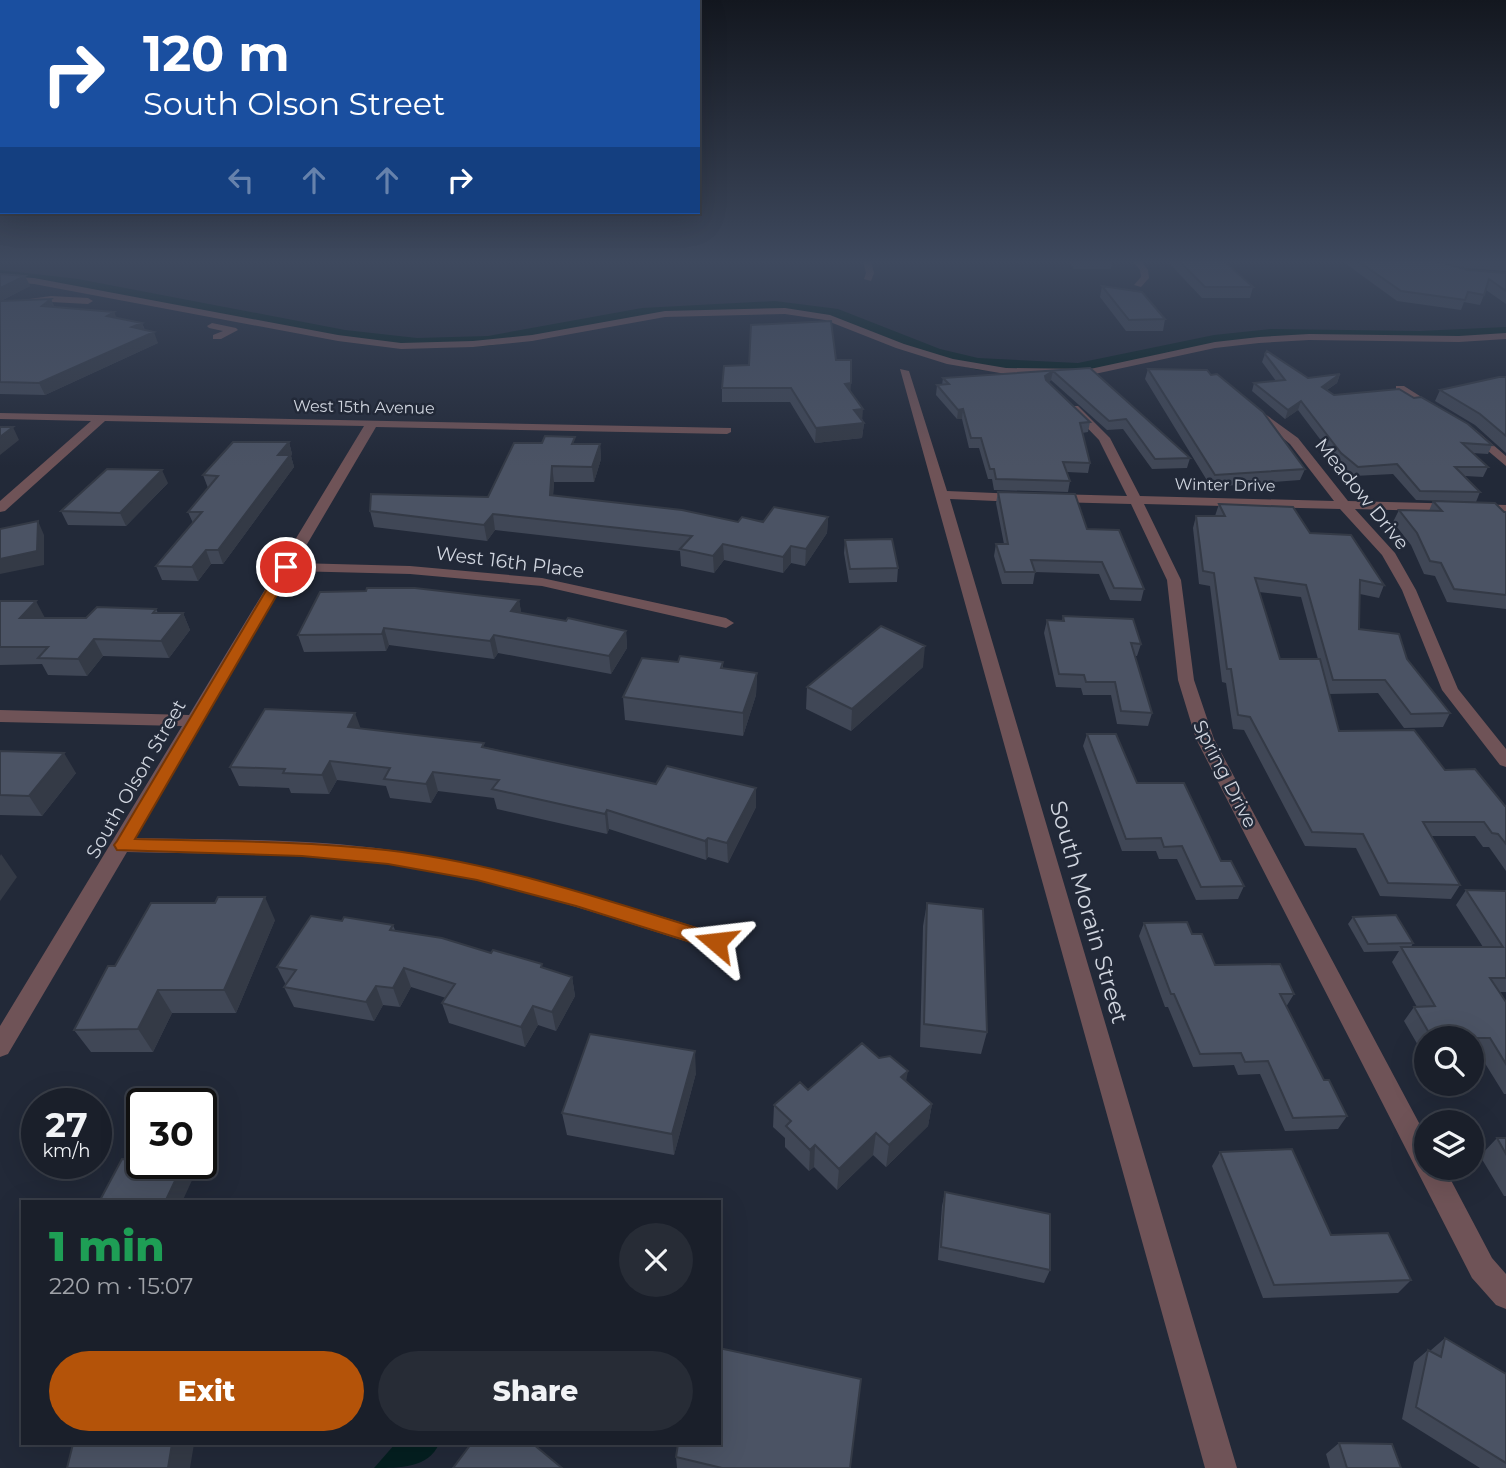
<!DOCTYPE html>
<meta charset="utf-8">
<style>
:root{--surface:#1a1f2a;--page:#272c36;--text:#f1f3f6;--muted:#9fa2a8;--line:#383d47;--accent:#b45309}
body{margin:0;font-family:Montserrat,sans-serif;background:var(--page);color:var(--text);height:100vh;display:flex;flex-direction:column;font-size:26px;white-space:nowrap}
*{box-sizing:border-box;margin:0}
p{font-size:23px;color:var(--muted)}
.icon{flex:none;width:38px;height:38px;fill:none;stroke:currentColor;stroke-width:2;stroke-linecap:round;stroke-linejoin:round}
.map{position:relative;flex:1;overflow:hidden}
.panel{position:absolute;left:21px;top:1200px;width:700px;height:245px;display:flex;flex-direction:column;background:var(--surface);border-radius:0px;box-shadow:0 7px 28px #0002,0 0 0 2px var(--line)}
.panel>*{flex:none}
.top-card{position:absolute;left:0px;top:0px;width:700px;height:214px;box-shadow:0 7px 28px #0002,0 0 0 2px var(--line);background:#1a4fa0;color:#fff;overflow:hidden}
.controls{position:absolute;left:1414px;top:1026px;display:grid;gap:14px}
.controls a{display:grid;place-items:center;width:70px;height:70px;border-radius:50%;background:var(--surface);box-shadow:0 7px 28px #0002,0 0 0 2px var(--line);font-size:35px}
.speed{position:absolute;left:21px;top:1088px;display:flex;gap:14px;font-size:35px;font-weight:700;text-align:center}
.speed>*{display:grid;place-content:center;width:91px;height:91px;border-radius:50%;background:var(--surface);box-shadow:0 7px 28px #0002,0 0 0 2px var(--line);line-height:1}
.speed small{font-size:18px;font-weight:400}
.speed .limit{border:4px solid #111;border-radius:10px;background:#fff;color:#111}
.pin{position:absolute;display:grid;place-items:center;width:60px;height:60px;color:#fff;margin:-30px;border:4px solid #fff;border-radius:50%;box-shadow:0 2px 7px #0007}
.me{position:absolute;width:77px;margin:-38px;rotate:287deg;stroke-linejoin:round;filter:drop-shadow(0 0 5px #0008)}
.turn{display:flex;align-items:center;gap:24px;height:147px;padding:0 28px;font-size:32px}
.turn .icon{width:91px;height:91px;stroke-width:2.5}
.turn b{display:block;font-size:49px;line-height:60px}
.lanes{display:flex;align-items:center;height:66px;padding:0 28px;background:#0003;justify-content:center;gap:35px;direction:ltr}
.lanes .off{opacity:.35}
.round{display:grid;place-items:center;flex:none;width:74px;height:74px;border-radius:37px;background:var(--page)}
.summary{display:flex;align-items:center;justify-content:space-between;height:119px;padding:0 28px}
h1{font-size:42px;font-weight:800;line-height:52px;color:#1e9e55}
.button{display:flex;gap:14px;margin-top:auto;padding:14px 28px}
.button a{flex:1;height:80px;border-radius:42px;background:var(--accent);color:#fff;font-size:28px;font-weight:800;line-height:80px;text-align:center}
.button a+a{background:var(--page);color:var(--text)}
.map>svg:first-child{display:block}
.water{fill:#041f20}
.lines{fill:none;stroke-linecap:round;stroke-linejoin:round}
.canal{fill:#041f20;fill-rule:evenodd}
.minor{fill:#6f5357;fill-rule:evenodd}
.wall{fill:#404756;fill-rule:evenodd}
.shaded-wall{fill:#343a46}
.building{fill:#4b5364;stroke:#343a46;stroke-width:2}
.route{fill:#b45309;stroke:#753606;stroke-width:2}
.labels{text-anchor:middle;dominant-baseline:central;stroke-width:5;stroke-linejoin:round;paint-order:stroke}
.far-street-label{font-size:16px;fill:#d0d5df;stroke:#222938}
.street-label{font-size:19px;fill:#d0d5df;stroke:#222938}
.near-street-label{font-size:23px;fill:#d0d5df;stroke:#222938}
</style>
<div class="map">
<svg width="1506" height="1468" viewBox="0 0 1506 1468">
<rect width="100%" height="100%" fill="#222938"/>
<!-- water -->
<path class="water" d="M395,1444H439C428,1468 400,1468 374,1468Z"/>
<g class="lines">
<!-- canal -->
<path class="canal" d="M0,270L78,279L345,330L417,338L488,336L642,308L775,301L838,309L940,349L978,358L1078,363L1214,335L1271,329L1420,331L1506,327V337L1420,341L1271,339L1214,345L1078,375L978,370L927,357L829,318L775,311L642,318L488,346L417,348L345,340L78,289L0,280Z"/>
<!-- minor -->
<path class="minor" d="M863,261H871L874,273L871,281L864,279L866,273Z
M1132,261H1141L1148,270L1149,278L1141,287L1134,285L1141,277L1140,270Z
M0,276L34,278L338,335L401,343L473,341L532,335L665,311L785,308L830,315L904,344L953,359L1006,368L1090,369L1215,342L1259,337L1309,334L1459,336L1506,333V339L1459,342L1309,340L1259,343L1215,348L1090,375L1006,374L947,364L896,348L825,320L785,314L665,317L532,341L473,347L401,349L338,341L34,284L0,282Z
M51,296L88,298L93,301L88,304L51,302L0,309V303Z
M212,323L236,328L238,330L221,339H213V335L223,331L209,328L207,326Z
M900,369L909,371L947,491L1019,494L1026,498L1019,502L950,499L1237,1468H1205Z
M1396,386H1404L1442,410L1432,412L1396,390Z
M1070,406H1078L1110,438L1140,496L1334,501L1290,444L1250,411V407L1254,406L1298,438L1348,501L1506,505V513L1355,509L1395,553L1416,590L1458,689L1506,749V767L1500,765L1442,690L1402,590L1382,555L1340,509L1144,504L1181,580L1194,680L1214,739L1426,1136V1167H1444L1492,1258L1506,1274V1309L1496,1305L1472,1278L1196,739L1178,680L1167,580L1131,504L1054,502L1047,498L1054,494L1127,496L1099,440L1070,410Z
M0,413L731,428V432L727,434L376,427L296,563L410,566L542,578L726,618L734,623L726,628L542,586L410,574L291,571L135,838C220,840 306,838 391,850C502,866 609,901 716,933L724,936L727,942L724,948L716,951C608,917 500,879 387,864C301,853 213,854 127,852L8,1054L0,1057V1026L182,726L0,722V710L189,715L364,426L105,421L5,511L0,512V501L91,421L0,419Z
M1468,430H1476L1506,456V466L1468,434Z"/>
</g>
<!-- wall -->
<path class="wall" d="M1068,261H1113L1111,269H1074Z
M1167,261H1224L1253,287L1250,298H1202Z
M1342,261H1506V271L1465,268L1439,262L1468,270L1506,273V304L1486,290L1480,305L1464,302L1461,310L1397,301Z
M0,274L25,276L30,286L1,301L51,299L54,307L114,312L116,318L142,323L145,330L158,343L45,395L0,394Z
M1102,286L1165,319L1163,331H1126L1100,297Z
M1265,354L1308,378L1340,374L1337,383L1327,390L1334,395L1492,445L1488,454L1472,453L1488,467L1483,477L1465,476L1480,492L1476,502L1416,500L1393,474L1354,476L1338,463L1298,410L1285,419L1252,391L1254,383L1276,381L1262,362Z
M836,360L864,423L862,438L815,443L790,402H722V388L749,365Z
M1090,368L1190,458L1187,468L1152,469L1123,429L1107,430L1051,380L1049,382L1090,422L1088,432L1082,433L1090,463L1088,473L1067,472L1070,481L1068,492L994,490L992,479H988L979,448H969L962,419H957L936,395L937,385H942L943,378Z
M1148,369L1211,375L1305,469L1300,480L1211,487L1145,379Z
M1506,377V453L1475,425L1435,401L1440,390Z
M289,442L292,454L291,456L294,467L223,564H211L198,581L162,580L156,566L193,523L188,512L208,488L203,475Z
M576,444H600L601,459L594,482H554L553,495L738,522L828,517L827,533L805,566L791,563L783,573L724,560L714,573L681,566L680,551L495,530L487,541L374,527L370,511L488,497Z
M168,483L126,526L68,525L61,511Z
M998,492L1087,529L1144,589L1141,601L1110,600L1099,574L1035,572L1033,584H1002L994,556L996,544H1004L996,503Z
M1433,501L1506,512V609L1447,602L1435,576L1424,574L1411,545L1393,522L1399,510L1429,511Z
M1219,504L1310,533L1384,585L1379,598L1360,594L1359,629L1407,659L1450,713L1443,727L1404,728L1378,693L1329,694L1339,731L1445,770L1506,806V871L1489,847H1483L1475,836H1431L1460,885L1451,899L1380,896L1356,848L1305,846L1244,730L1233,729L1226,683L1222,682L1210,586L1199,584L1193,528L1196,516H1215ZM1259,592L1301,597L1318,659H1280Z
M845,540L898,568L897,582L849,583L844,553Z
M519,600L521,613L626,631L627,648L611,674L498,653L494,659L389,645L386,651L304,652L298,635Z
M0,601L45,618H86L156,609L158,613H183L190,630L169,658L103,656L87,676L48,675L42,664L0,665Z
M1063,616L1141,644L1137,656H1135L1152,713L1148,726L1117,724L1111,695H1083L1081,688L1056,687L1044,633L1047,620L1062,621Z
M678,662H723V668L757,673L756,695L743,736L625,720L623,697Z
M923,667L851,731L806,709L807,687Z
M361,729L485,747L656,784L756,788V807L728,863L708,857L706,860L609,829L607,834L497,809L494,798L438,791L431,803L390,798L386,786L337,780L329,794L291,793L289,788L239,786L230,767Z
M1087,734L1137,783L1221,861L1244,886L1238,899L1196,900L1177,859H1159L1156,851H1122L1083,746Z
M0,751L76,773L42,816L0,815Z
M1466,890L1506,891V992H1500L1506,1002V1094H1504L1478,1052L1472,1053V1038H1426V1054H1423L1404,1021L1414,1007H1417L1392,962L1399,951L1364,952L1348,924L1353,917L1413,943L1411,947H1483L1456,905Z
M927,903L987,1032L981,1054L920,1047L923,926Z
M275,920L236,1013H172L153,1052H91L74,1030L115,966Z
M342,921L393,925L395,930L543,968L572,977L575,996L556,1031L538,1025L525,1047L449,1023L442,1003L446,998L411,987L400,1007L383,1005L374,1021L294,1007L284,987L286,985L277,967Z
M1144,923L1192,934L1215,965L1294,994L1286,1007L1324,1080L1347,1116L1338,1129L1285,1131L1260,1074L1238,1075L1234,1065L1193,1067L1168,1007H1165L1139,936Z
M696,1073L674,1155L567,1135L562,1113Z
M906,1081L932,1104L928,1126L886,1167L873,1155L837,1190L814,1167L809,1171L785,1147V1138L773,1127L774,1105L808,1090Z
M1497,1138H1506V1196H1504L1480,1156Z
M1220,1152L1331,1235L1411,1280L1398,1293L1263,1298L1212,1166Z
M945,1192L1050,1270L1044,1283L938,1260L942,1206Z
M1445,1338L1506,1374V1468H1480L1402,1419L1414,1362L1428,1350L1430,1351Z
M1339,1443L1401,1468H1330L1326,1454Z
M676,1457L850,1468H677Z"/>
<!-- shaded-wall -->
<path class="shaded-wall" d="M25,276L30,286L0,301V288Z
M51,299L56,310L42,306Z
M114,312L119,323L107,316Z
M142,323L146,334L132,327Z
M154,332L158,343L45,395L39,383Z
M1053,371L1051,380L1043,385L1045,376Z
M1340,374L1337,383L1319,395L1322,387Z
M851,383L850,397L845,384Z
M1301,401L1298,410L1285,419L1288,410Z
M863,409L862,423L854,410Z
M963,409L962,419H957L958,410Z
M864,423L862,438L815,443L816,428Z
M13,427L19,440L0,455V437Z
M289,442L292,454L291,456L294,467L223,564L218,550L278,455Z
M600,444L601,459L594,482L592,467Z
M552,466L554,482L552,511L550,495Z
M162,470L168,483L126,526L120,513Z
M493,514L495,530L487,541L484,525Z
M828,517L827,533L805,566L806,549Z
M38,521L44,535V565L0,574V559Z
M723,544L724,560L714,573L713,556Z
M791,546V563L783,573V557Z
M206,550L211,564L198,581L192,567Z
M519,600L522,617L511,611Z
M36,601L45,618H20Z
M183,613L190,630L169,658L161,641Z
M384,628L389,645L386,651L382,634Z
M626,631L627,648L611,674L609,656Z
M494,635L498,653L494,659L490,641Z
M94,639L103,656L87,676L78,659Z
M925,646L923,667L851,731L852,709Z
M757,673L756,695L743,736V713Z
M355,713L362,732L348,727Z
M64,753L76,773L42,816L29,796Z
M330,761L337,780L329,794L322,775Z
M433,772L438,791L431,803L426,784Z
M756,788V807L728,863L727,843Z
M607,810L609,829L607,834L605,814Z
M708,838V857L706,860L705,841Z
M1,854L17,877L0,901V856Z
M265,897L275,920L236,1013L224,990Z
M404,968L411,987L400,1007L393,988Z
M572,977L575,996L556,1031L552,1012Z
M376,986L383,1005L374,1021L366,1002Z
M158,990L172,1013L153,1052L138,1029Z
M533,1006L538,1025L525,1047L521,1027Z
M695,1051L696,1073L674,1155L672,1134Z
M908,1071L904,1093L901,1077Z
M932,1104L928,1126L886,1167L889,1145Z
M876,1133L873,1155L837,1190L839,1169Z
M815,1145L814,1167L809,1171L810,1150Z
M183,1164H185L194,1176L182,1202H165Z
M172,1444H194L190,1468H168Z"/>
<!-- building -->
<path class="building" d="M1179,261H1224L1253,287H1205Z
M1358,261H1436L1468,270L1506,273V291L1489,279L1484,295L1468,292L1465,300L1401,291Z
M0,274L25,276L0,288Z
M1102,286L1142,292L1165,319L1129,320Z
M51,299L42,306L114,312L107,316L142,323L132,327L154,332L39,383L0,382V301Z
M831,321L836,360H851V383L845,384L863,409L854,410L864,423L816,428L791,388H722L724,366L749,365L751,325Z
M1267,351L1308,378L1340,374L1322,387L1334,395L1399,389L1414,398L1421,397L1468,424L1492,445L1462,443L1488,467H1455L1480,492L1420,491L1397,464L1358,467L1341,453L1301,401L1288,410L1254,383L1285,380L1265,354Z
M1090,368L1190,458L1155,459L1126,419L1109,421L1053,371L1045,376L1046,380L1090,422L1080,423L1090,463L1063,462L1070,481L996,479L994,469H990L981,438H971L963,409L958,410L937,385L949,384L943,378Z
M1148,369L1207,370L1211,375L1217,374L1263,412L1305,469L1215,475Z
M1499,377H1506V436L1480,414L1440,390Z
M0,427H13L0,437Z
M545,436L575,437L572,444H600L592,467L552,466L550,495L682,510L738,522L742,517L763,522L774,507L828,517L806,549L791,546L783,557L723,544L713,556L680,549L692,536L493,514L484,525L370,511L371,494L488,497L514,443H542Z
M233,442H289L278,455H290L218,550H206L192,567L156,566L202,512H188L218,476L203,475Z
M107,469L162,470L120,513L61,511Z
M998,492L1075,494L1087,529L1119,530L1144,589L1114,588L1102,562L1031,560L1035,572H1005L996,544H1008Z
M1433,501L1495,503L1504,512H1506V595L1454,589L1441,563L1430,561L1417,533L1399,510L1442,511Z
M1219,504L1293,507L1310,533L1351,535L1384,585L1360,580L1359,629L1399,634L1407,659L1450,713L1411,714L1385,680H1333L1306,585L1255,578L1280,659H1320L1339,731L1414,730L1445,770L1475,769L1505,806H1506V844L1498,834L1492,833L1484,822H1423L1460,885L1388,883L1363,834L1312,832L1250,717L1238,715L1231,669H1227L1214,573L1203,571L1196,516H1225Z
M38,521L37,551L0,559V529Z
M892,539L898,568L850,569L845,540Z
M367,588H415L519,600L511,611L566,621L568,618L626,631L609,656L494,635L490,641L384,628L382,634L298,635L320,592L366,591Z
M0,601H36L20,618H86L97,607L156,609L153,613H183L161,641L94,639L78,659L38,658L48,647H0Z
M1063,616L1133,619L1141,644L1131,643L1152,713L1121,711L1115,682H1086L1084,675L1059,674L1047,620L1064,621Z
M881,626L925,646L852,709L807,687Z
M680,656L723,662L721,668L757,673L743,713L623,697L642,658L678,662Z
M265,709L355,713L348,727L484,743L482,747L656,784L667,766L756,788L727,843L708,838L705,841L607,810L605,814L492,789L499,780L433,772L426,784L384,779L390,768L330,761L322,775L283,773L285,769L230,767Z
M1087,734H1116L1137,783H1184L1221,861H1231L1244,886L1201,887L1182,846L1164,847L1161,838L1126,839Z
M0,751L64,753L29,796L0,795Z
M1466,890L1506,891V978H1490L1506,1002V1064L1490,1038H1432L1414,1007L1435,1006L1401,947H1503Z
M218,897H265L224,990H158L138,1029L74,1030L108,966H115L151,903H215Z
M927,903L983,909L987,1032L924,1024Z
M1396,915L1413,943L1368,944L1353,917Z
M311,916L342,921L344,917L393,925L390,930L442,938L491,953L493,950L542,964L541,967L572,977L552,1012L533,1006L521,1027L442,1003L455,984L404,968L393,988L376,986L366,1002L284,987L296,970L277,967Z
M1187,922L1192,934H1202L1215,965L1280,964L1294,994H1280L1324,1080H1329L1347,1116L1293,1118L1268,1061L1245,1062L1241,1053L1200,1054L1174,994H1171L1144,923Z
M590,1034L695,1051L672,1134L562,1113Z
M862,1043L879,1058L890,1056L908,1071L901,1077L932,1104L889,1145L876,1133L839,1169L815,1145L810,1150L786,1126L791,1121L774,1105L800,1082L808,1090Z
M1497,1138H1506V1154Z
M1292,1149L1331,1235L1388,1233L1411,1280L1274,1285L1220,1152Z
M122,1159L142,1160V1164H183L165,1202H99Z
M945,1192L1050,1214V1270L941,1247Z
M1445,1338L1506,1374V1463L1416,1407L1428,1350L1441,1357Z
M719,1348L861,1379L850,1468H722L676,1457L678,1444H719Z
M1339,1443L1392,1444L1401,1468H1347Z
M73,1444H172L168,1468H67Z
M471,1444H533L562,1468H453Z"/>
<!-- sky -->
<linearGradient id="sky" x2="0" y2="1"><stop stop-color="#13171f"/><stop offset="0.56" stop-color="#3e495e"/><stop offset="1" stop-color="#3e495e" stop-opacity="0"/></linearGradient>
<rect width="1506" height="467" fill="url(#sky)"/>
<!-- route -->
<path class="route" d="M286,563L293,567L135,839C219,841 303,841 386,850C499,863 608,901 716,934L723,936L726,942L723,948L716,950L576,906L477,880L388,864L302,856L117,850L114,845L117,841L280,567Z"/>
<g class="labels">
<!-- far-street labels -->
<g class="far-street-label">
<text transform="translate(364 407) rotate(1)">West 15th Avenue</text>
<text transform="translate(1225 485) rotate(1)">Winter Drive</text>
</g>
<!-- street labels -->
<g class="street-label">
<text transform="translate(1362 494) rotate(51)">Meadow Drive</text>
<text transform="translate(510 562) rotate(7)">West 16th Place</text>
<text transform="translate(1225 774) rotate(63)">Spring Drive</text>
<text transform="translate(136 779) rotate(-60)">South Olson Street</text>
</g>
<!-- near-street labels -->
<g class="near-street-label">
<text transform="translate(1089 912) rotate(74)">South Morain Street</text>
</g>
</g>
</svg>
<div class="controls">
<a><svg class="icon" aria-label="search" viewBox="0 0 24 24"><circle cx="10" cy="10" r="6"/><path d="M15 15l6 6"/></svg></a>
<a><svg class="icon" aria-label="layers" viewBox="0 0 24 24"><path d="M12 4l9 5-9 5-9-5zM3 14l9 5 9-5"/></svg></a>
</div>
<div class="speed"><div>27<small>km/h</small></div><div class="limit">30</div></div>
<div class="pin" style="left:286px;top:567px;background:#d93025"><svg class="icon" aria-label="arrive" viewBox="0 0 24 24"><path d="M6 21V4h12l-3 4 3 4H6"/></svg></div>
<svg class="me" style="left:716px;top:942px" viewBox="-20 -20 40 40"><path d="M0-17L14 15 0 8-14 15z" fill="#b45309" stroke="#fff" stroke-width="4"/></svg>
<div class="top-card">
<div class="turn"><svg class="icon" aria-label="right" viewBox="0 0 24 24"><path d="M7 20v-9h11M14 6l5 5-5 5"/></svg><div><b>120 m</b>South Olson Street</div></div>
<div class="lanes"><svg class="icon off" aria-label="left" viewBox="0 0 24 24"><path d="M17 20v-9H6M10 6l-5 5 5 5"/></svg><svg class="icon off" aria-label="ahead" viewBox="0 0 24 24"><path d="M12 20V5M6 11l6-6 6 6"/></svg><svg class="icon off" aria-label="ahead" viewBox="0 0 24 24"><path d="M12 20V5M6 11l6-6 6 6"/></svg><svg class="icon" aria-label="right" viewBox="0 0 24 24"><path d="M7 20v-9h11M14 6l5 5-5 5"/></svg></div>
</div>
<section class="panel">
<div class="summary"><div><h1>1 min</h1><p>220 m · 15:07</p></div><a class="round"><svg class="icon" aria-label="close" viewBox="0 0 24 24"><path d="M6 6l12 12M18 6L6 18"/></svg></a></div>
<div class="button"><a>Exit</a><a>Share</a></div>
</section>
</div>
